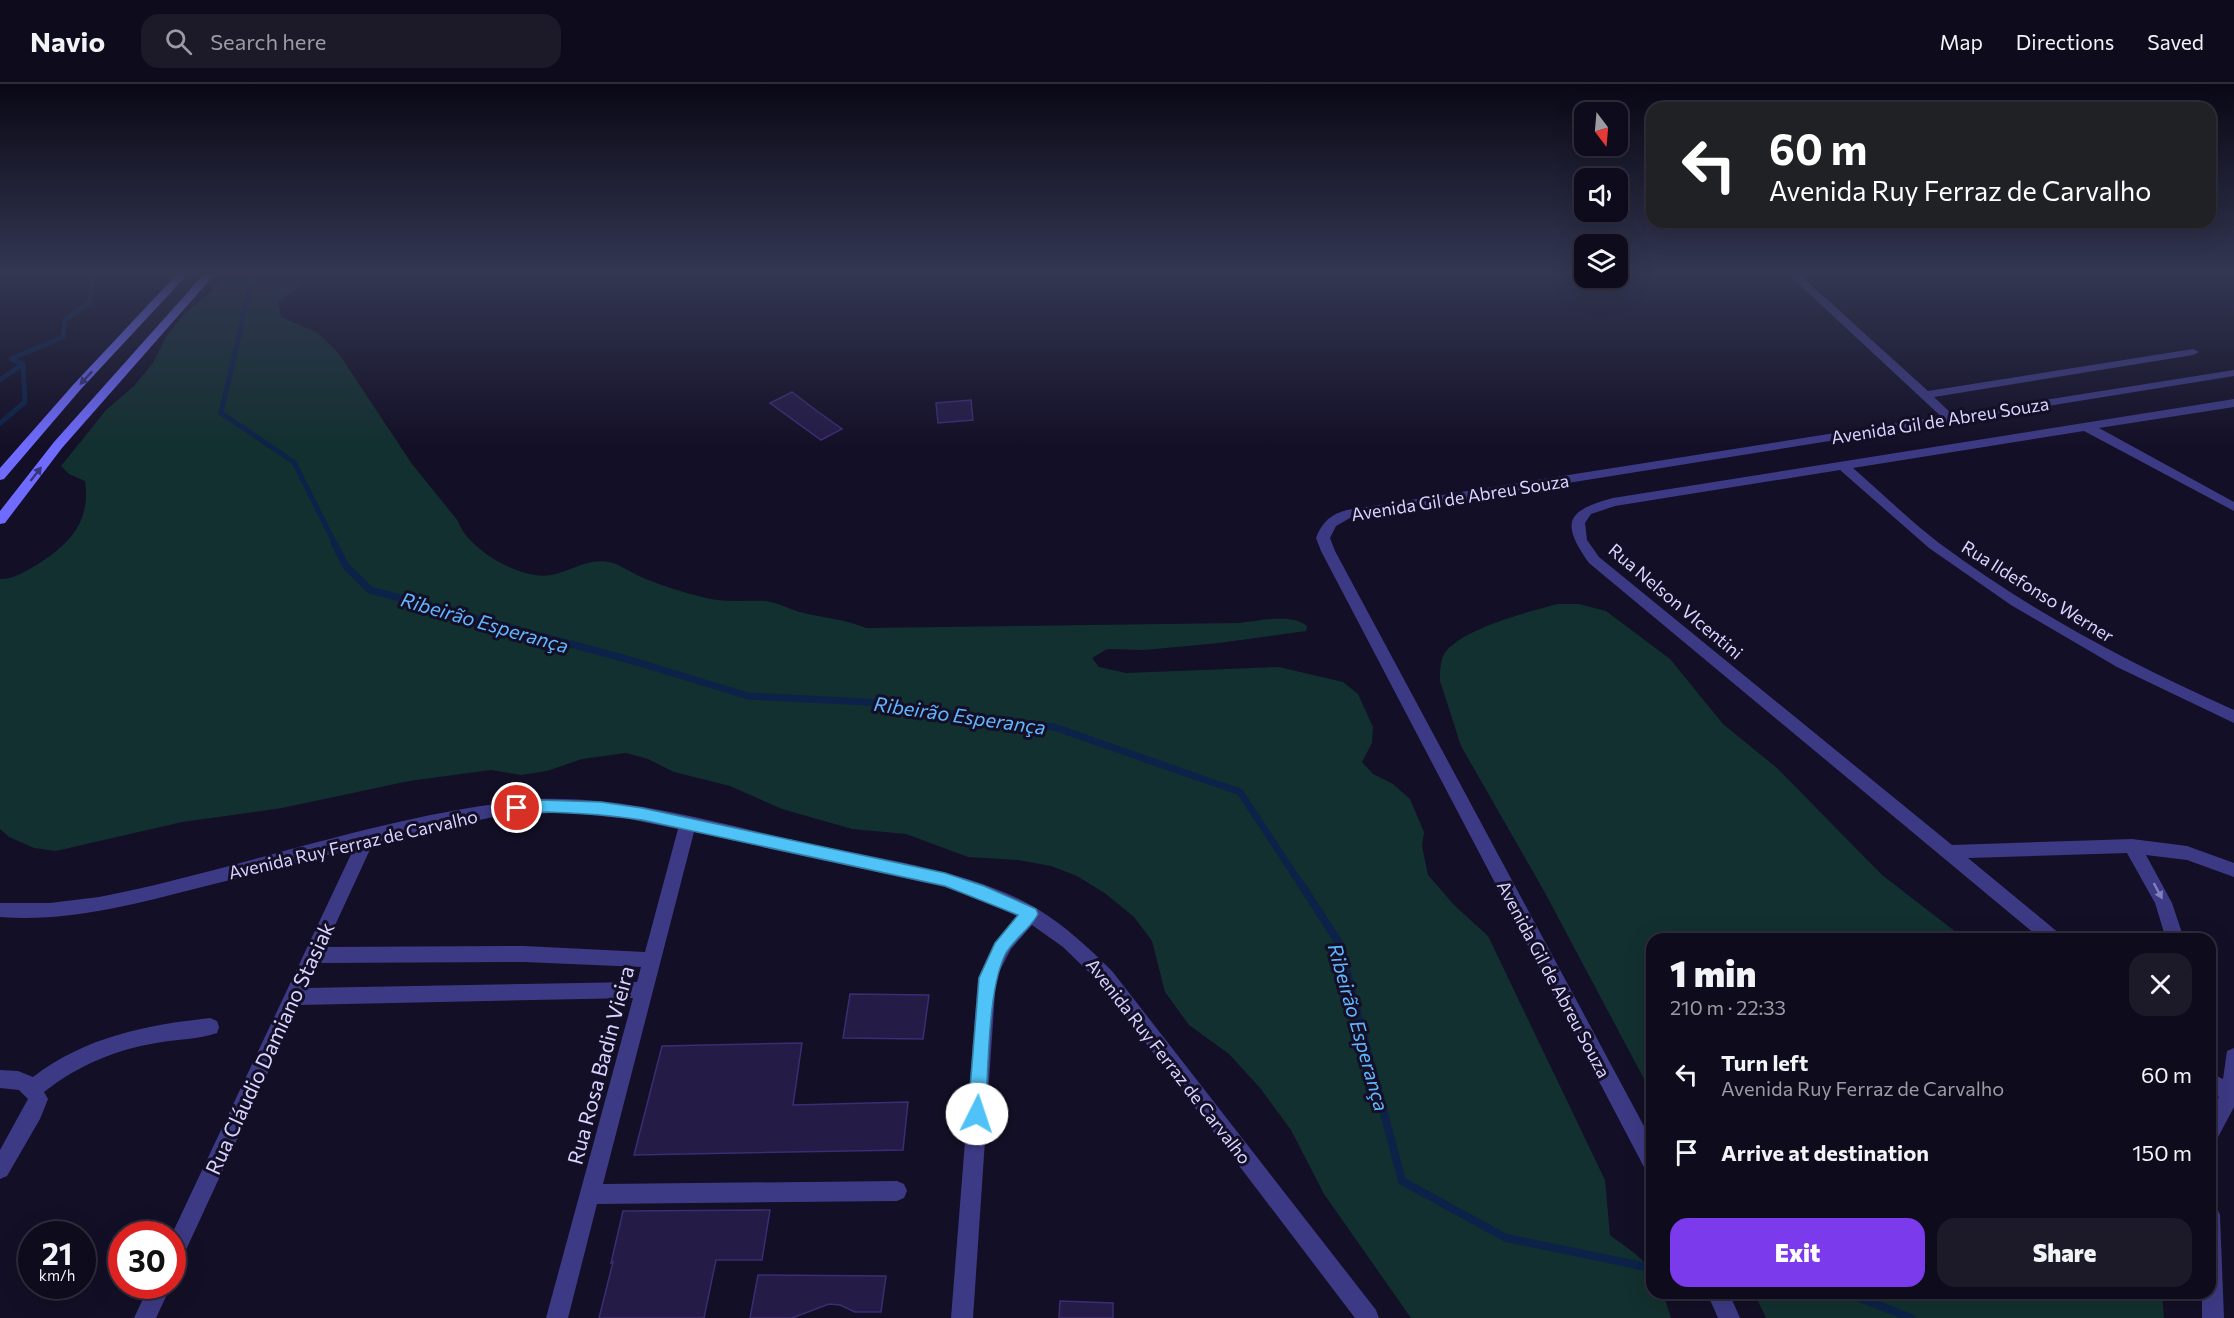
<!DOCTYPE html>
<meta charset="utf-8">
<style>
:root{--surface:#0e0b1c;--page:#1c1929;--text:#f1f3f6;--muted:#9b9ba3;--line:#2e2b3b;--accent:#7c3aed}
body{margin:0;font-family:Commissioner,sans-serif;background:var(--page);color:var(--text);height:100vh;display:flex;flex-direction:column;font-size:22px;white-space:nowrap}
*{box-sizing:border-box;margin:0}
p{font-size:20px;color:var(--muted)}
.icon{flex:none;width:33px;height:33px;fill:none;stroke:currentColor;stroke-width:2;stroke-linecap:round;stroke-linejoin:round}
.map{position:relative;flex:1;overflow:hidden}
.sheet{position:absolute;left:1646px;top:849px;width:570px;height:366px;display:flex;flex-direction:column;background:var(--surface);border-radius:18px;box-shadow:0 6px 24px #0002,0 0 0 2px var(--line)}
.sheet>*{flex:none}
.guide{position:absolute;left:1646px;top:18px;width:570px;height:126px;border-radius:18px;box-shadow:0 6px 24px #0002,0 0 0 2px var(--line);background:#202124;color:#fff;overflow:hidden}
.needle{width:39px;rotate:164deg}
.tools{position:absolute;left:1574px;top:18px;display:grid;gap:12px}
.tools a{display:grid;place-items:center;width:54px;height:54px;border-radius:12px;background:var(--surface);box-shadow:0 6px 24px #0002,0 0 0 2px var(--line);font-size:30px}
.speed{position:absolute;left:18px;top:1137px;display:flex;gap:12px;font-size:30px;font-weight:700;text-align:center}
.speed>*{display:grid;place-content:center;width:78px;height:78px;border-radius:50%;background:var(--surface);box-shadow:0 6px 24px #0002,0 0 0 2px var(--line);line-height:1}
.speed small{font-size:15px;font-weight:400}
.speed .limit{border:9px solid #d22;background:#fff;color:#111}
.pin{position:absolute;display:grid;place-items:center;width:51px;height:51px;color:#fff;margin:-26px;border:3px solid #fff;border-radius:50%;box-shadow:0 2px 6px #0007}
.me{position:absolute;width:66px;margin:-33px;rotate:4deg;stroke-linejoin:round;filter:drop-shadow(0 0 4px #0008)}
.turn{display:flex;align-items:center;gap:21px;height:126px;padding:0 24px;font-size:27px}
.turn .icon{width:78px;height:78px;stroke-width:2.5}
.turn b{display:block;font-size:42px;line-height:51px}
.round{display:grid;place-items:center;flex:none;width:63px;height:63px;border-radius:18px;background:var(--page)}
.summary{display:flex;align-items:center;justify-content:space-between;height:102px;padding:0 24px}
h1{font-size:36px;font-weight:800;line-height:45px}
.button{display:flex;gap:12px;margin-top:auto;padding:12px 24px}
.button a{flex:1;height:69px;border-radius:18px;background:var(--accent);color:#fff;font-size:24px;font-weight:800;line-height:69px;text-align:center}
.button a+a{background:var(--page);color:var(--text)}
ul{padding:0;list-style:none}
li{display:flex;align-items:center;gap:18px;height:78px;padding:0 24px}
li div{flex:1}
li b{display:block;font-size:22px}
li em{font-style:normal}
header{display:flex;align-items:center;gap:36px;box-sizing:border-box;height:84px;padding:0 30px;background:var(--surface);border-bottom:2px solid var(--line)}
header strong{font-size:28px}
nav{display:flex;gap:33px;margin-inline-start:auto;font-size:21px}
.search{width:420px;height:54px;background:var(--page);display:flex;align-items:center;gap:15px;box-sizing:border-box;padding:0 21px;border-radius:18px;color:var(--muted);font-size:22px}
.map>svg:first-child{display:block}
.green{fill:#12302f}
.lines{fill:none;stroke-linecap:round;stroke-linejoin:round}
.stream-far2{stroke:#0c2248;stroke-width:5}
.stream-far1{stroke:#0c2248;stroke-width:7}
.stream{stroke:#0c2248;stroke-width:8}
.building{fill:#241b47;stroke:#3b2d73;stroke-width:1.5}
.minor{fill:#3d3a85;fill-rule:evenodd}
.tertiary{fill:#3d3a85;fill-rule:evenodd}
.secondary{fill:#6f6bff;fill-rule:evenodd}
.oneway{fill:#38347d}
.oneway2{fill:#837fbc}
.route{fill:#4fc3f7;stroke:#337fa1;stroke-width:1.5}
.labels{text-anchor:middle;dominant-baseline:central;stroke-width:6;stroke-linejoin:round;paint-order:stroke}
.street-label{font-size:18px;fill:#d9d4ff;stroke:#130f26}
.water-label{font-size:20px;font-style:italic;fill:#62b6ff;stroke:#130f26}
.near-street-label{font-size:21px;fill:#d9d4ff;stroke:#130f26}
</style>
<header>
<strong>Navio</strong>
<div class="search"><svg class="icon" aria-label="search" viewBox="0 0 24 24"><circle cx="10" cy="10" r="6"/><path d="M15 15l6 6"/></svg>Search here</div>
<nav><a>Map</a><a>Directions</a><a>Saved</a></nav>
</header>
<div class="map">
<svg width="2234" height="1234" viewBox="0 0 2234 1234">
<rect width="100%" height="100%" fill="#130f26"/>
<!-- green -->
<path class="green" d="M227,190H315L278,218L281,233L318,249L339,270L412,380L458,437C467,465 522,497 551,491C572,487 590,472 613,479C622,482 632,489 641,493C660,501 682,508 702,513C723,519 744,516 765,517C777,518 789,525 800,528C822,534 845,535 866,544L1239,539C1259,537 1291,529 1307,542L1306,547L1219,559L1144,566L1107,565L1092,574L1099,583L1126,589L1279,583L1343,598L1358,610L1373,643L1372,659L1362,678L1373,690L1393,700L1410,715L1424,748L1422,762L1428,791L1454,821L1488,852L1605,1096L1610,1151C1635,1171 1652,1174 1652,1209H1663L1671,1234H1411L1324,1110L1291,1046L1260,1004L1229,970L1189,941L1165,908L1152,857L1134,833L1106,810L1077,792L1051,782L1018,776L968,773L906,750L852,745L782,725L730,702L674,688L648,675L626,669L582,675L547,687L521,691L491,686L409,697L282,724L182,738L56,767L34,764L9,753L0,745V495C15,495 26,487 38,480C70,460 91,437 85,397L69,390L61,382L106,326L134,302L153,279L166,253L184,230L208,211Z
M1558,520H1579L1606,527L1670,575L1723,640L1777,684L1882,791L1965,855H1652L1651,1008L1544,807L1461,662L1440,597C1440,587 1440,573 1447,566C1466,544 1530,527 1558,520Z
M1754,1209H2162L2164,1234H1766Z"/>
<g class="lines">
<!-- stream-far2 -->
<path class="stream-far2" d="M253,190L221,329L294,378L335,460
M23,280L11,275L63,253L65,236L90,218L93,192L101,190
M0,296L23,280
M0,339L25,318L23,280"/>
<!-- stream-far1 -->
<path class="stream-far1" d="M334,459L346,482L370,506L630,576L748,612L866,618L1054,643L1240,708L1302,802"/>
<!-- stream -->
<path class="stream" d="M1301,800L1339,859L1402,1097L1506,1154L1652,1184
M1847,1209L1911,1234"/>
</g>
<!-- building -->
<path class="building" d="M792,308L817,327L842,345L821,356L770,319Z
M971,316L973,336L938,339L936,319Z
M850,910L929,911L923,955L843,954Z
M802,959L793,1021L908,1018L903,1066L634,1071L662,962Z
M770,1126L762,1176H716L704,1234H599L613,1178L611,1179L623,1127Z
M758,1191L886,1192L881,1228H855L840,1221L829,1220L792,1234H750Z
M1060,1217L1113,1219V1234H1059Z"/>
<g class="lines">
<!-- minor -->
<path class="minor" d="M1788,190H1799L1928,307L2193,265L2199,268L2193,271L1934,313L1956,334L1950,338L1946,337Z
M2234,315V323L2099,344L2234,418V427L2084,347L1853,384C1882,409 1909,436 1939,459C2030,527 2131,580 2234,626V639L2117,583L2011,521L1929,464L1840,386L1615,422L1591,430L1585,439L1587,456L1599,473L1952,761L2132,755L2187,762L2234,779V793L2187,776L2146,771L2172,819L2184,855H2166L2155,819L2127,769L1968,774L2060,850L2063,855H2041L1589,479C1561,439 1565,427 1613,414Z
M538,715C630,712 721,740 810,760C881,775 973,787 1036,824C1064,841 1089,864 1112,887L1376,1226L1379,1234H1355L1100,899L1063,863L1032,841L1011,865L996,894L973,1234H951L978,894L993,862L1017,832L987,818L945,803L694,748L603,1100L897,1097L904,1100L907,1107L904,1114L897,1117L597,1120L568,1234H546L633,914L299,921L179,1181L172,1184V1150L354,764C302,778 250,791 198,804C132,821 69,838 0,833V819H50L99,813C246,784 389,728 538,715ZM564,728L629,735L678,745L645,868L524,862L325,863L373,759L493,733ZM524,878L641,883L637,898L306,904L318,879Z
M210,934L217,937L219,943L217,949C200,955 180,955 162,958C117,965 80,980 44,1008L48,1015L40,1035L7,1092L0,1095V1066L28,1015L19,1006L0,1004V986L18,987L33,993C85,953 146,941 210,934Z
M2234,964V1023L2217,1055L2210,1058V1030L2219,1013L2210,1008V989L2223,995L2227,967Z
M2210,1121L2217,1124L2220,1131L2224,1234H2202V1209H2210Z
M149,1202H171L156,1234H134Z"/>
<!-- tertiary -->
<path class="tertiary" d="M2234,286V292L1350,434L1336,442L1330,454L1335,467L1652,1057V1088L1645,1085L1321,467L1316,454C1322,438 1331,430 1347,426Z
M1707,1209H1729L1740,1234H1718Z"/>
<!-- secondary -->
<path class="secondary" d="M177,190H188L81,305L4,395L0,396V384L73,301Z
M204,190H215L62,364L5,439L0,440V427L54,358Z"/>
</g>
<!-- one-way arrows -->
<defs><path id="oneway-solid" d="M-6-.8H1V-3.2L6.5 0L1 3.2V.8H-6Z" transform="scale(1.5)"/></defs>
<g class="oneway">
<use href="#oneway-solid" transform="translate(86 294) rotate(133)"/>
<use href="#oneway-solid" transform="translate(36 390) rotate(-52)"/>
</g>
<use class="oneway2" href="#oneway-solid" transform="translate(2158 807) rotate(62)"/>
<!-- sky -->
<linearGradient id="sky" x2="0" y2="1"><stop stop-color="#0a0815"/><stop offset="0.52" stop-color="#333752"/><stop offset="1" stop-color="#333752" stop-opacity="0"/></linearGradient>
<rect width="2234" height="363" fill="url(#sky)"/>
<!-- route -->
<path class="route" d="M539,716L601,718L642,724L945,789L984,802L1036,825L1038,830C1031,844 1015,854 1006,869C987,905 989,987 985,1030L983,1036L977,1038L970,1036L968,1030L979,894L995,859L1018,831L945,802L642,736C610,731 580,729 548,728C537,728 523,732 511,729L509,724L511,720Z"/>
<g class="labels">
<!-- street labels -->
<g class="street-label">
<text transform="translate(1940 336) rotate(-9)">Avenida Gil de Abreu Souza</text>
<text transform="translate(1460 413) rotate(-9)">Avenida Gil de Abreu Souza</text>
<text transform="translate(2038 507) rotate(32)">Rua Ildefonso Werner</text>
<text transform="translate(1676 517) rotate(40)">Rua Nelson VIcentini</text>
<text transform="translate(353 760) rotate(-13)">Avenida Ruy Ferraz de Carvalho</text>
<text transform="translate(1554 895) rotate(62)">Avenida Gil de Abreu Souza</text>
<text transform="translate(1169 977) rotate(52)">Avenida Ruy Ferraz de Carvalho</text>
</g>
<!-- water labels -->
<g class="water-label">
<text transform="translate(485 538) rotate(16)">Ribeirão Esperança</text>
<text transform="translate(960 631) rotate(8)">Ribeirão Esperança</text>
<text transform="translate(1359 943) rotate(74)">Ribeirão Esperança</text>
</g>
<!-- near-street labels -->
<g class="near-street-label">
<text transform="translate(269 964) rotate(-65)">Rua Cláudio Damiano Stasiak</text>
<text transform="translate(600 981) rotate(-75)">Rua Rosa Badin Vieira</text>
</g>
</g>
</svg>
<div class="tools">
<a><svg class="needle" viewBox="-14 -14 28 28"><path d="M0-13l5 13h-10z" fill="#e53935"/><path d="M0 13l5-13h-10z" fill="#9b9ba3"/></svg></a>
<a><svg class="icon" aria-label="sound" viewBox="0 0 24 24"><path d="M4 9h4l5-4v14l-5-4H4zM17 9q2 3 0 6"/></svg></a>
<a><svg class="icon" aria-label="layers" viewBox="0 0 24 24"><path d="M12 4l9 5-9 5-9-5zM3 14l9 5 9-5"/></svg></a>
</div>
<div class="speed"><div>21<small>km/h</small></div><div class="limit">30</div></div>
<div class="pin" style="left:517px;top:724px;background:#d93025"><svg class="icon" aria-label="arrive" viewBox="0 0 24 24"><path d="M6 21V4h12l-3 4 3 4H6"/></svg></div>
<svg class="me" style="left:977px;top:1030px" viewBox="-20 -20 40 40"><circle r="19" fill="#fff"/><path d="M0-13L10 11 0 6-10 11z" fill="#4fc3f7"/></svg>
<div class="guide">
<div class="turn"><svg class="icon" aria-label="left" viewBox="0 0 24 24"><path d="M17 20v-9H6M10 6l-5 5 5 5"/></svg><div><b>60 m</b>Avenida Ruy Ferraz de Carvalho</div></div>
</div>
<section class="sheet">
<div class="summary"><div><h1>1 min</h1><p>210 m · 22:33</p></div><a class="round"><svg class="icon" aria-label="close" viewBox="0 0 24 24"><path d="M6 6l12 12M18 6L6 18"/></svg></a></div>
<ul>
<li><svg class="icon" aria-label="left" viewBox="0 0 24 24"><path d="M17 20v-9H6M10 6l-5 5 5 5"/></svg><div><b>Turn left</b><p>Avenida Ruy Ferraz de Carvalho</p></div><em>60 m</em></li>
<li><svg class="icon" aria-label="arrive" viewBox="0 0 24 24"><path d="M6 21V4h12l-3 4 3 4H6"/></svg><div><b>Arrive at destination</b></div><em>150 m</em></li>
</ul>
<div class="button"><a>Exit</a><a>Share</a></div>
</section>
</div>
